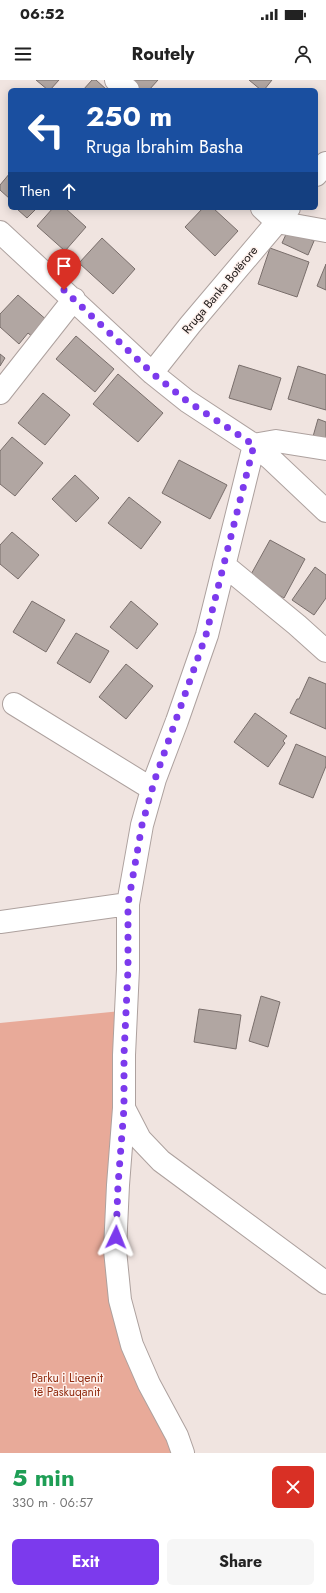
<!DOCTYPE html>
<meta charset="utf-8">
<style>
:root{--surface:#fff;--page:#f6f6f6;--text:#222;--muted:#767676;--accent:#7c3aed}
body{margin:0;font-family:Jost,sans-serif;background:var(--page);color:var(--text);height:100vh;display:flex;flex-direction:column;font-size:15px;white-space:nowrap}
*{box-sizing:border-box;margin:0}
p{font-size:13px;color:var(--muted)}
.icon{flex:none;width:22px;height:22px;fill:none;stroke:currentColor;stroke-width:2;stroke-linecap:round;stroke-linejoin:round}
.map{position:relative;height:1373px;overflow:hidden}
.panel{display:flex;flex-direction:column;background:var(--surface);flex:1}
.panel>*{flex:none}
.guide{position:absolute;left:8px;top:8px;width:310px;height:122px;border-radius:6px;box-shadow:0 2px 10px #0003;background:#1a4fa0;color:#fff;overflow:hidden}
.pin{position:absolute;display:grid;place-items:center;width:34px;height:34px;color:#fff;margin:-41px -17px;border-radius:50% 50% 50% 0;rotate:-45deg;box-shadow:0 0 4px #0007}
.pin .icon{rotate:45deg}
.me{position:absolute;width:44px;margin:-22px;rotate:2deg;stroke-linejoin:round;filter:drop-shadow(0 0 3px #0008)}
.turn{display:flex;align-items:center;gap:14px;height:84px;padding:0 12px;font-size:18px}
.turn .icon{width:52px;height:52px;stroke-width:2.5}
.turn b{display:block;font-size:28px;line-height:34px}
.then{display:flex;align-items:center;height:38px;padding:0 12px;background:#0003;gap:8px;font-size:15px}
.round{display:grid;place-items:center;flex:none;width:42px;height:42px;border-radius:6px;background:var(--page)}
.summary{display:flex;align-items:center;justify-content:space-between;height:68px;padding:0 12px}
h1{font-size:24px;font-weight:700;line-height:30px;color:#1e9e55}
.button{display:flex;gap:8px;margin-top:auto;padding:8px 12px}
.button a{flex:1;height:46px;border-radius:6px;background:var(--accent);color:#fff;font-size:16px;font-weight:700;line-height:46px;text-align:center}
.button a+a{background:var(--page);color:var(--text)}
.status{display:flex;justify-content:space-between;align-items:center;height:28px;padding:0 20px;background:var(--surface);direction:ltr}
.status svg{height:11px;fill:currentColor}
header{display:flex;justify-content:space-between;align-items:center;height:52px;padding:0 12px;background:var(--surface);font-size:18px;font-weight:700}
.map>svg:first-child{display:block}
.green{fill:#e8aa99}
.building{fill:#b1a6a2;stroke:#796e6b}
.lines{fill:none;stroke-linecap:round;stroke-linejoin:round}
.minor-casing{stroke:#ada19e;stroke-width:24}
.minor{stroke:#fff;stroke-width:22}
.route{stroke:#7c3aed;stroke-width:7;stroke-dasharray:0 12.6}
.labels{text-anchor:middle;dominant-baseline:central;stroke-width:3;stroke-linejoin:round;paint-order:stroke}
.street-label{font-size:12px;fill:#191514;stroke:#fef1ed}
.park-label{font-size:12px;fill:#922e12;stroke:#fef1ed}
</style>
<div class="status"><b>06:52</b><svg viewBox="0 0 49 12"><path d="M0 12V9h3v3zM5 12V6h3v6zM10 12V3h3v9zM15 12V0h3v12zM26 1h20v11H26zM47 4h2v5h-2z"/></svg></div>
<header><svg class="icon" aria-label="menu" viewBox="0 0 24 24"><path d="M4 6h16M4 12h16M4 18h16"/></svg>Routely<svg class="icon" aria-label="person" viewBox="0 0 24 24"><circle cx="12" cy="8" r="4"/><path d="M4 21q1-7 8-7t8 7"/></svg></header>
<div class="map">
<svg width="326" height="1373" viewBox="0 0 326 1373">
<rect width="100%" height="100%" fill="#f0e4e0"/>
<!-- green -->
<path class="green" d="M121,931L107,1169L175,1373H0V943Z"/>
<!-- building -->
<path class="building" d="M36,0H59L50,10H48Z
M92,0H96L107,10H83Z
M129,0H158L149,10H140Z
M249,0H272L264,10H261Z
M10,93V119L0,110V105Z
M18,128H37L27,138L17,129Z
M53,128H65L86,147L65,171L37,146Z
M203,128H213L238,151L215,176L185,147Z
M288,150L314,161L308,175L282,163Z
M102,158L135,189L113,214L79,183Z
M270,168L309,182L297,217L258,204Z
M326,184V210L317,206Z
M18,215L49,242L35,259L28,253L19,264L0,247V234Z
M76,256L114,289L95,312L56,279Z
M0,274L5,278L0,286Z
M239,285L281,298L271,330L229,318Z
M298,286L326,295V330L288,319Z
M118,294L163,333L138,362L93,324Z
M43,313L70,335L45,365L18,343Z
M318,339L326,342V364L312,360Z
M12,357L43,383L15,416L0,404V371Z
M179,380L227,405L210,439L162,413Z
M75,395L99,418L76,442L52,419Z
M129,417L161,442L141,469L108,443Z
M12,452L39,475L18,499L0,484V465Z
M270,460L305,479L284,518L249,498Z
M315,487L326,495V518L314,535L292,520Z
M32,521L65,540L46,572L13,552Z
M131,521L158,544L137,569L110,547Z
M76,553L109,571L90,603L57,583Z
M126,584L153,606L126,639L99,617Z
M309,597L326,604V649L290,633L297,619H299Z
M255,633L287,656L283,661L285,663L268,687L234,662Z
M296,664L326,677V686L313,718L279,704Z
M261,916L280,922L268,967L249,961Z
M199,929L241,935L236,969L194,962Z"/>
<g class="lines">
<!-- minor casing -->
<g class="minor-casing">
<path id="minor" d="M116,0L128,10
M316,95L326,83
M262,128L277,142L326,151
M0,152L152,293L187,321L254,365L271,379L326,431
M152,293L190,245L289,128
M0,313L74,219
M224,485L297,545L326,571
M14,624L152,709
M0,842L128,824
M124,1028L140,1059L161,1081L326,1203
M183,1373L177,1356L149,1304L132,1265L120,1220L115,1170L118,1105L124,1028V975L128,889V824L142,745L155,699L177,641L207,555L254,365L276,361L326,369"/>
</g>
<!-- minor -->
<use href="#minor" class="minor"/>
</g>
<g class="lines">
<!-- route -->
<path class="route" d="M64,210L152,293L187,321L254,365L206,555L155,699L142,745L128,824V889L124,975V1028L118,1105L116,1157"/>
</g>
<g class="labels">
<!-- street labels -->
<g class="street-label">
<text transform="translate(220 210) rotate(-50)">Rruga Banka Botërore</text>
</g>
<!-- park labels -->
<g class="park-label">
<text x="67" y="1298">Parku i Liqenit<tspan x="67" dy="14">të Paskuqanit</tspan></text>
</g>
</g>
</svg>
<div class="pin" style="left:64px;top:210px;background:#d93025"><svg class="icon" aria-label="arrive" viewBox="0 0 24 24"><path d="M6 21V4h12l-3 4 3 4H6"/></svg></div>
<svg class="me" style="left:116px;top:1157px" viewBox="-20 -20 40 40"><path d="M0-17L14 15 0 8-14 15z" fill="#7c3aed" stroke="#fff" stroke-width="4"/></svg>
<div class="guide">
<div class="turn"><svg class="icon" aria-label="left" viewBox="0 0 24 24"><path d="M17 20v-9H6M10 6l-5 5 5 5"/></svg><div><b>250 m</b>Rruga Ibrahim Basha</div></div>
<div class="then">Then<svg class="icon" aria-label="ahead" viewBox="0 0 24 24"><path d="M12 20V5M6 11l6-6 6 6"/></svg></div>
</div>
</div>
<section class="panel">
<div class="summary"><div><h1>5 min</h1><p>330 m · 06:57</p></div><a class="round" style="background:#d93025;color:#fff"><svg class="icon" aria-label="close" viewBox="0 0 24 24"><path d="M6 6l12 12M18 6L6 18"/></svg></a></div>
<div class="button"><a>Exit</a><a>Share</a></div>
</section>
